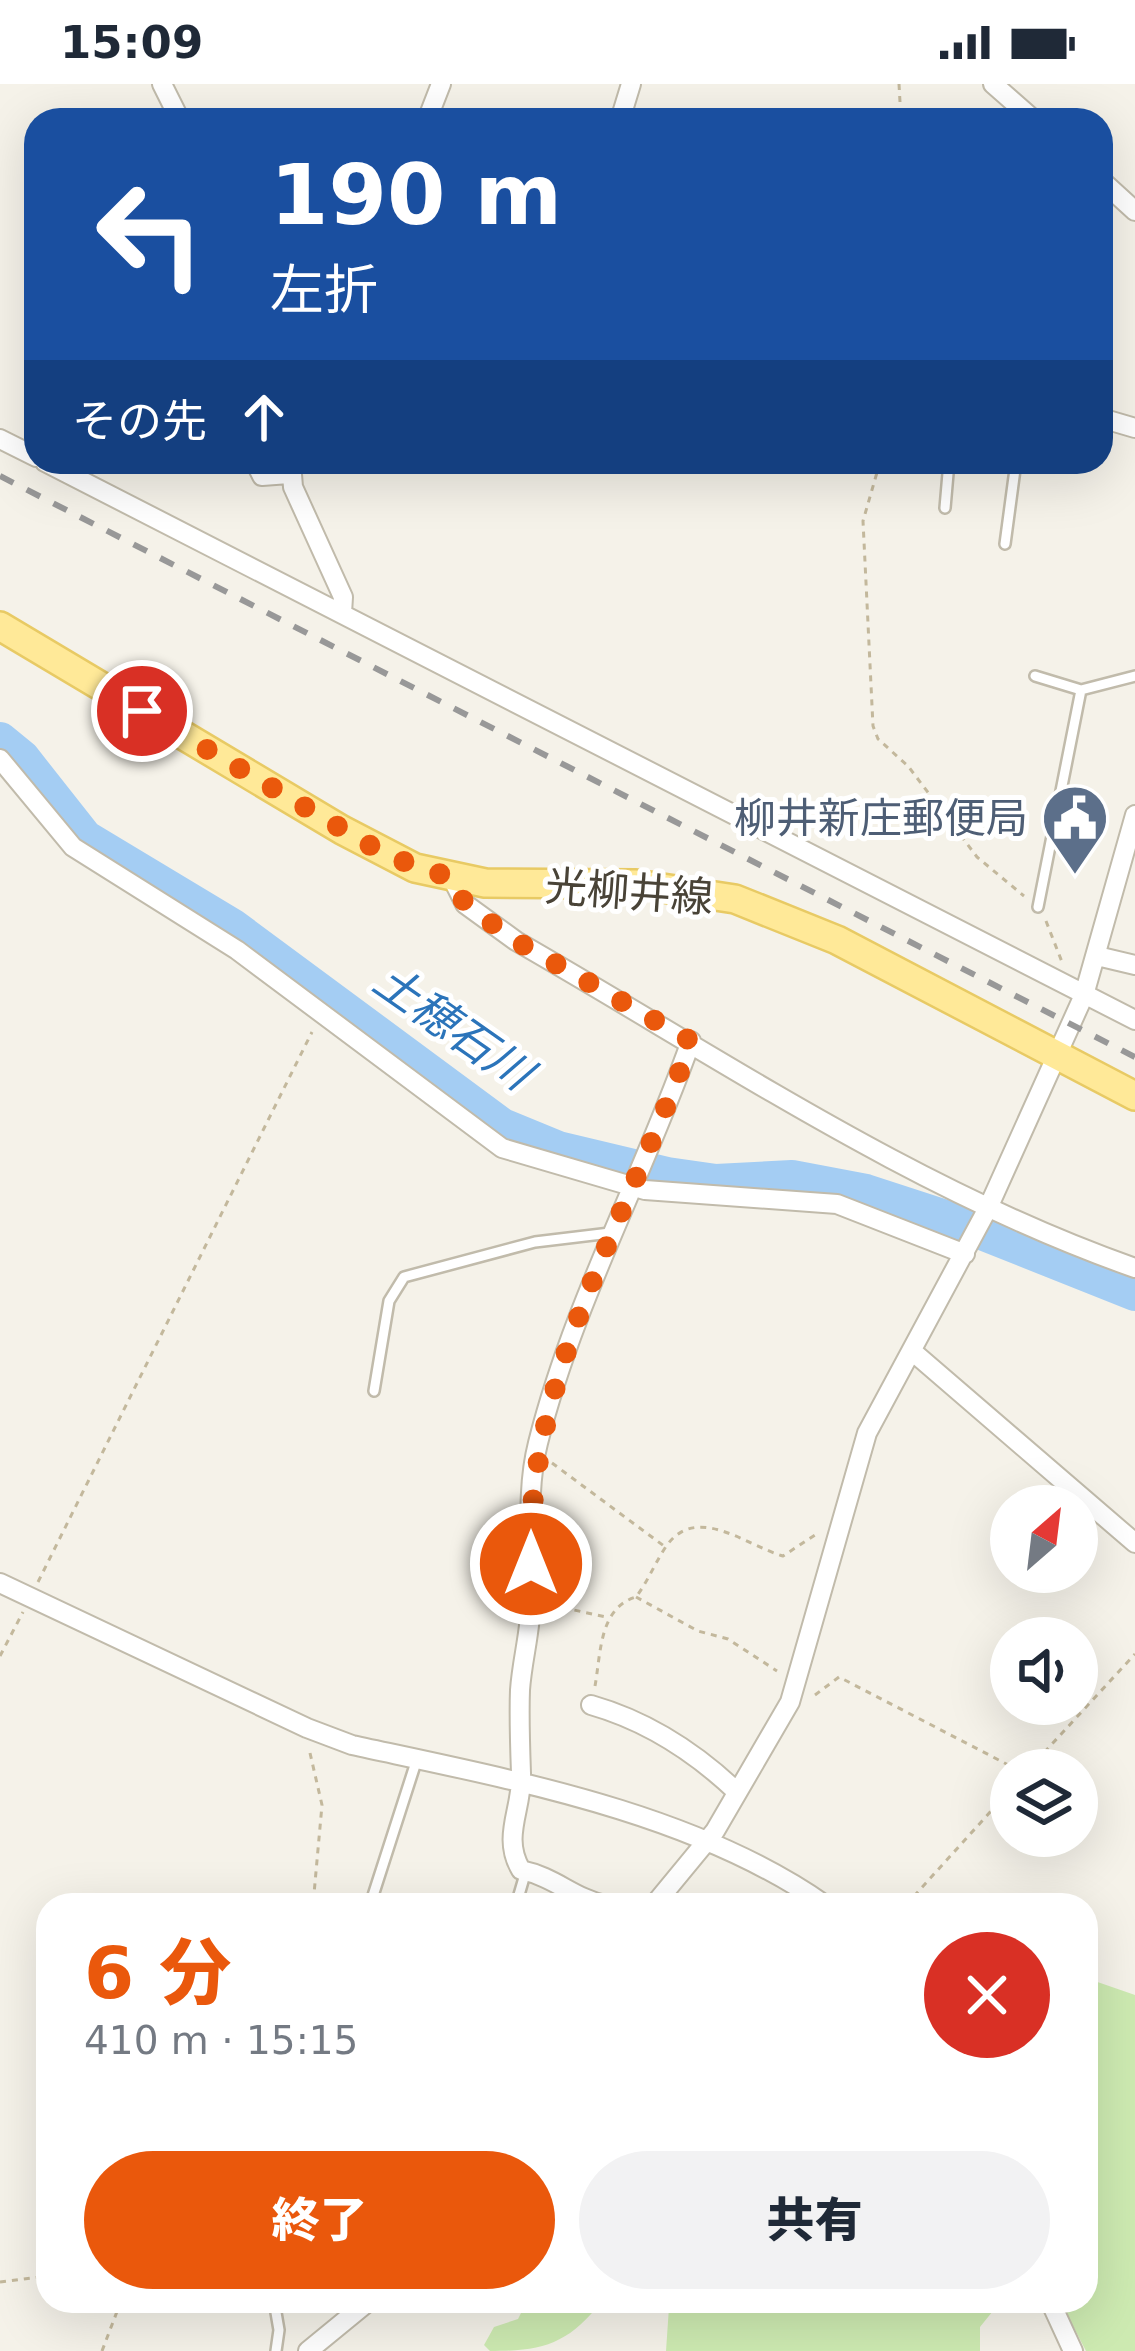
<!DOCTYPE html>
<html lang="ja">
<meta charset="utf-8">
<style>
:root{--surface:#fff;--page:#f2f2f3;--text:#1f2937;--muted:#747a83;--accent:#ea580c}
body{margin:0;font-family:"DejaVu Sans","Noto Sans JP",sans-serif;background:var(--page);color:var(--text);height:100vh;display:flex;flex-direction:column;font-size:45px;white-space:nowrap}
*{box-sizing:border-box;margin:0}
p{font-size:39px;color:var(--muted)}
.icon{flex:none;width:66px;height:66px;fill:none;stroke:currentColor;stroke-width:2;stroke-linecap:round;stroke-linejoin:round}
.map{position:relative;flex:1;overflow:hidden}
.panel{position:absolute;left:36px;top:1809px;width:1062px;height:420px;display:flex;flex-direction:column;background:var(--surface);border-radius:36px;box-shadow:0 12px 48px #0002}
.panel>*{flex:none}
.hud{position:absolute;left:24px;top:24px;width:1089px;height:366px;border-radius:36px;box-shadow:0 12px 48px #0002;background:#1a4fa0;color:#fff;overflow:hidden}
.needle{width:78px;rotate:28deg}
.tools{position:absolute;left:990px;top:1401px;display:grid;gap:24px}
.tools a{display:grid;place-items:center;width:108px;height:108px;border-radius:50%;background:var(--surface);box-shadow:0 12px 48px #0002;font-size:60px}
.pin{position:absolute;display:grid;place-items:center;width:102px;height:102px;color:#fff;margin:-51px;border:6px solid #fff;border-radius:50%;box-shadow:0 3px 12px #0007}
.me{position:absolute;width:132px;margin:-66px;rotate:0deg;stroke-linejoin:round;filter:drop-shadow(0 0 9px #0008)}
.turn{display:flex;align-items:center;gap:42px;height:252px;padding:0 48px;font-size:54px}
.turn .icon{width:156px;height:156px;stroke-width:2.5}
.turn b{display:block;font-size:84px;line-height:102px}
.then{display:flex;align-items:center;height:114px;padding:0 48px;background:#0003;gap:24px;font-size:45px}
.round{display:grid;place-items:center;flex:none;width:126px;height:126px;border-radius:63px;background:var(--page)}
.head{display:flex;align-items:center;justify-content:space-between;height:204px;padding:0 48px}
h1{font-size:72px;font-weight:800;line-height:90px;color:var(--accent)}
.cta{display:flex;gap:24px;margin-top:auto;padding:24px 48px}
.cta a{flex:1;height:138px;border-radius:72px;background:var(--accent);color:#fff;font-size:48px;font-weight:800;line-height:138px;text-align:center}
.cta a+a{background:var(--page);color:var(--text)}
.status{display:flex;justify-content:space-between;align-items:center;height:84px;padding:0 60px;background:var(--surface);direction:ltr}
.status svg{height:33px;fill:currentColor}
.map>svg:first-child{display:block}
.green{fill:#cdeab1}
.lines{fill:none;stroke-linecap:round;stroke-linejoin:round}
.river{stroke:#a4cdf3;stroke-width:36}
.service-casing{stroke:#c1bbab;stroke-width:14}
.minor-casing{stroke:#c1bbab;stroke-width:22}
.primary-casing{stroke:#e8ca64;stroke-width:32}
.path{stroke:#c3b89c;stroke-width:3;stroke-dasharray:6 6;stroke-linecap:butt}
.service{stroke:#fff;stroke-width:9}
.minor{stroke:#fff;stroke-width:18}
.primary{stroke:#ffe998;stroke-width:27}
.rail{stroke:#989898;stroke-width:6;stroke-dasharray:15 15;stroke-linecap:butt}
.route{stroke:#ea580c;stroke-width:21;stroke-dasharray:0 37.8}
.labels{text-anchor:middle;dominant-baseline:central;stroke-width:10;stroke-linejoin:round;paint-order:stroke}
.service-label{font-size:42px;fill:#4e5e75;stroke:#fff;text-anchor:end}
.street-label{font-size:42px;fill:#494337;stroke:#fff}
.water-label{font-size:45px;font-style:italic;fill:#2b74ba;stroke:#fff}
</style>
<div class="status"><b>15:09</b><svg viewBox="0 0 49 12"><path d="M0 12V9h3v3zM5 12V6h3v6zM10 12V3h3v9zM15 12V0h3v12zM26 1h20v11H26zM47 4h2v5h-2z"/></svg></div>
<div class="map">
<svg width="1135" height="2267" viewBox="0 0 1135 2267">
<rect width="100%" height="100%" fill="#f5f2e9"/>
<!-- green -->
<path class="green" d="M1086,1894L1135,1911V2267H1086L1060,2217H1086Z
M527,2217H602C568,2260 544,2267 490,2267L484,2261L494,2243L518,2235Z
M660,2217H1001L980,2243V2267H666L669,2223Z"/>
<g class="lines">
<!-- river -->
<path class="river" d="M0,656L22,674L85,754L233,843L502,1042L558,1065L667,1091L716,1098L792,1094L866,1108L949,1135L1135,1209"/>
<!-- service casing -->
<g class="service-casing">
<path id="service" d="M945,424L949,378
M1005,460L1016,378
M1035,592L1081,606
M1038,823L1081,606L1135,592
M374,1307L389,1217L404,1193L535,1158L610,1149
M370,1821L417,1675
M516,1821L526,1787
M274,2217L279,2246L276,2267"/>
</g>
<!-- minor casing -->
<g class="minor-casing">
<path id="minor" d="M162,0L180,36
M993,0L1034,36
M427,36L441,0
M620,36L631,0
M1101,96L1135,127
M1101,334L1135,344
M0,355L36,373
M45,378L1135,936
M255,378L262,392L289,390
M291,378L293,403L343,513L342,529
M0,675L73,763L237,866L502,1064L645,1106L837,1120L965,1170
M452,794L465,820L516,857C717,972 915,1107 1135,1184
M1097,872L1135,881
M912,1267L1135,1459
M0,1499L307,1644L352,1661C508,1695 693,1728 825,1821
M591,1621C647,1637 695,1668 737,1708
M605,1821C573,1814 555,1793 521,1786C501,1752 523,1725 521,1689C520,1662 519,1633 520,1606C522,1576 531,1546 531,1515C533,1463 525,1410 538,1359C573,1219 643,1093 691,957
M654,1821L715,1747L790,1618L867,1349L988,1124L1084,911L1135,731
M1050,2217L1073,2267
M308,2267L369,2217"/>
</g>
<!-- primary casing -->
<g class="primary-casing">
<path id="primary" d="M0,542L342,746L415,784L485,799L636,800L735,815L837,856L1135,1012"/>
</g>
<!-- path -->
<path class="path" d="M899,0L901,36
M880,378L863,437L873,642L878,655L908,682L977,773L1024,812
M1046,837L1062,878
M552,1379L664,1462
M38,1498L312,948
M636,1513L698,1547L728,1555L777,1587
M551,1521L606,1533
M0,1572L23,1528
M595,1602C601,1569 599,1524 636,1513C648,1497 654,1481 665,1464C695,1418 745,1461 783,1472L818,1449
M815,1611L839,1593L1018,1686
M310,1669L322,1721L313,1821
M1028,1686L1135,1570
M906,1821L1011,1705
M0,2198L48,2192
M102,2267L121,2217"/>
<!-- service -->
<use href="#service" class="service"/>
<!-- minor -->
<use href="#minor" class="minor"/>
<!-- primary -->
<use href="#primary" class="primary"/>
<!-- rail -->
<path class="rail" d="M0,392L1135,973"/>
</g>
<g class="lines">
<!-- route -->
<path class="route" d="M142,627L388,772L452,794L465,820L516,857L691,957C631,1128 525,1294 531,1480"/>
</g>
<!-- icons -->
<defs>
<g id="civic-pin" transform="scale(3.45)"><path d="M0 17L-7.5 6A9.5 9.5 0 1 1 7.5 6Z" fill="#5c6f8a" stroke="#fff"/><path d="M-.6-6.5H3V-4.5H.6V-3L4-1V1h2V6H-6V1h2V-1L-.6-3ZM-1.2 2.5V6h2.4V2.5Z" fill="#fff"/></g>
</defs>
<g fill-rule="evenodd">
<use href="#civic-pin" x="1075" y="734"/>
</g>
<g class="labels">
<!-- service labels -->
<g class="service-label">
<text x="1028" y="734">柳井新庄郵便局</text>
</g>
<!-- street labels -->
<g class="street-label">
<text transform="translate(629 808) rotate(4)">光柳井線</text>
</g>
<!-- water labels -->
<g class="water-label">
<text transform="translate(453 943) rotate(35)">土穂石川</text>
</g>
</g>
</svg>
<div class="tools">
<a><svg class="needle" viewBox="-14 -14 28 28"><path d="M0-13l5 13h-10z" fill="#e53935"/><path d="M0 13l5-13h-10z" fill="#747a83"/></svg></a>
<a><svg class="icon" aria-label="sound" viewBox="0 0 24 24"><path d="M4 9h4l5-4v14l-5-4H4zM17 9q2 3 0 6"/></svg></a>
<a><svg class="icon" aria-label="layers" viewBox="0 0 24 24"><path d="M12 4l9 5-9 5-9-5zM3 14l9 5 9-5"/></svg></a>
</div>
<div class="pin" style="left:142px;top:627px;background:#d93025"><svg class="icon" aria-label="arrive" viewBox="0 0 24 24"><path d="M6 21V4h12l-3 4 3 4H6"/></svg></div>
<svg class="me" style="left:531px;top:1480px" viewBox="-20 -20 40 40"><circle r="17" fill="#ea580c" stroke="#fff" stroke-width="3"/><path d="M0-11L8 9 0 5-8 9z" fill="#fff"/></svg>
<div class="hud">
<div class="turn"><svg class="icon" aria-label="left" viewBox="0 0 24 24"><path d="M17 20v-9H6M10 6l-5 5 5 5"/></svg><div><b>190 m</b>左折</div></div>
<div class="then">その先<svg class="icon" aria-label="ahead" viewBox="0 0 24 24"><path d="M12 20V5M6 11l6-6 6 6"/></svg></div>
</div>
<section class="panel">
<div class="head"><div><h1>6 分</h1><p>410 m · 15:15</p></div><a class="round" style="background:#d93025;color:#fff"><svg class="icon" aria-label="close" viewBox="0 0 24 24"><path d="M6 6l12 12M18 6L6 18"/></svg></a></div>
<div class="cta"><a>終了</a><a>共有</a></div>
</section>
</div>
